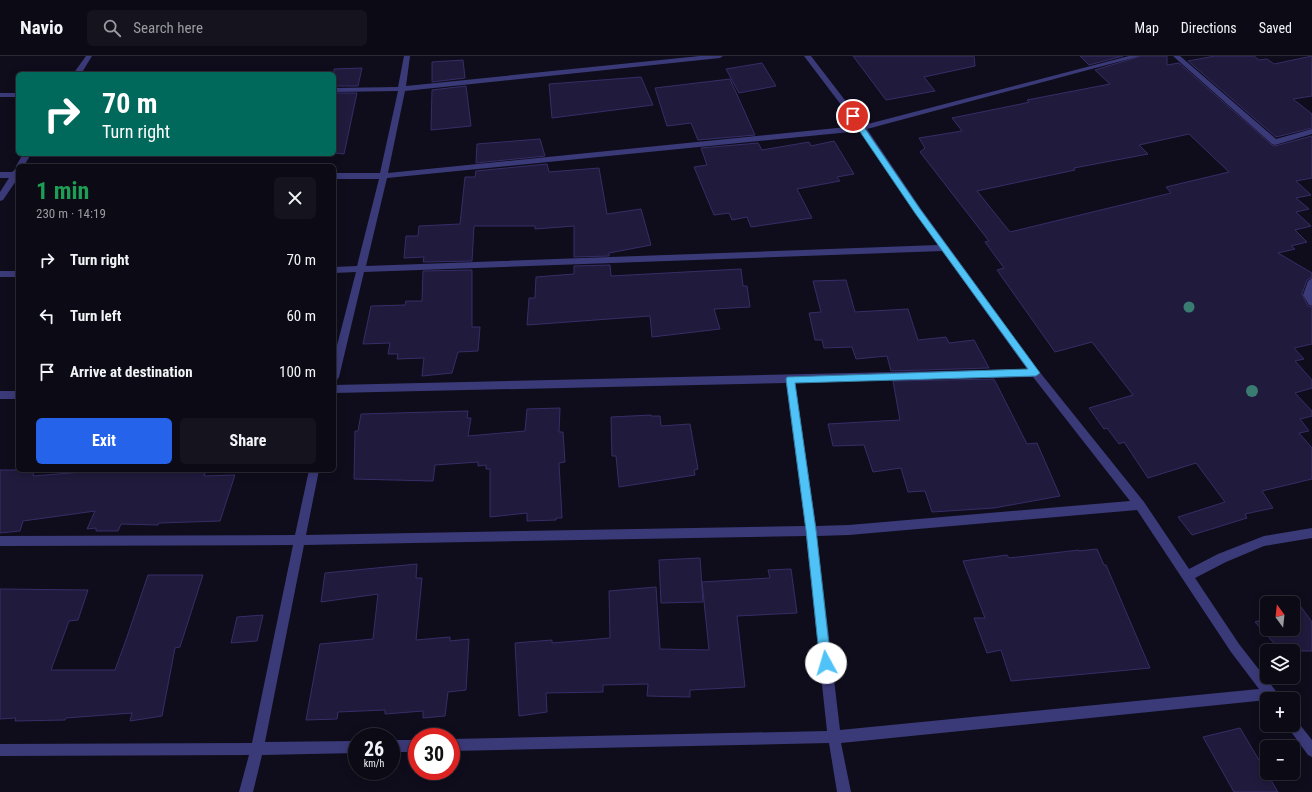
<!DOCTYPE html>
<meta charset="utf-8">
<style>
:root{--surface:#0b0a15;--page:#14131e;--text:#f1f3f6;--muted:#9a9aa0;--line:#2b2b34;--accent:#2563eb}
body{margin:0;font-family:"Roboto Condensed",sans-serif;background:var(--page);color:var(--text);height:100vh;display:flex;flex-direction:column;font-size:15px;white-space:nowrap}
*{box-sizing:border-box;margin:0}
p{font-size:13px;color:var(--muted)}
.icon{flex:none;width:22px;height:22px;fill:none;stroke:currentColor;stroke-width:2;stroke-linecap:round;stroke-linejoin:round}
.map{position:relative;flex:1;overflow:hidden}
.drawer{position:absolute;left:16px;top:108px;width:320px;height:308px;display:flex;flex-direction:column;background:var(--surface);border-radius:6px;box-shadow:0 2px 10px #0003,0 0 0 1px var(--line)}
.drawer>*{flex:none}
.hud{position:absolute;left:16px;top:16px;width:320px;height:84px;border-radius:6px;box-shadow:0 2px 10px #0003,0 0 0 1px var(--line);background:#00695c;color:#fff;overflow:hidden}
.needle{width:26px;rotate:345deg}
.fabs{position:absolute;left:1260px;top:540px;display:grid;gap:8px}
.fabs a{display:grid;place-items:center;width:40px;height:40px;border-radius:6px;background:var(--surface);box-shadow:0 2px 10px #0003,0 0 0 1px var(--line);font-size:20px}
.speed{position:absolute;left:348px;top:672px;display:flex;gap:8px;font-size:20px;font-weight:700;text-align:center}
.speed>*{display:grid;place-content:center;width:52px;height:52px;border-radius:50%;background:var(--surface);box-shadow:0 2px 10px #0003,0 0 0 1px var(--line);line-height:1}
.speed small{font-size:10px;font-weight:400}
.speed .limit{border:6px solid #d22;background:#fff;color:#111}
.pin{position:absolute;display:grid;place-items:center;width:34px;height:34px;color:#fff;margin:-17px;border:2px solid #fff;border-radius:50%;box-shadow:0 1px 4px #0007}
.me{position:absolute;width:44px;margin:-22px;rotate:354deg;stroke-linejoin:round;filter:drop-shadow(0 0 3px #0008)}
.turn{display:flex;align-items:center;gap:14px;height:84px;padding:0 20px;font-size:18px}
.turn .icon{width:52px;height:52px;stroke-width:2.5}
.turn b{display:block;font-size:28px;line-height:34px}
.round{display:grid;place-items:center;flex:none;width:42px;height:42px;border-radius:6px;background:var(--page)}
.headline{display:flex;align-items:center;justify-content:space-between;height:68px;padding:0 20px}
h1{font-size:24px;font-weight:700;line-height:30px;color:#1e9e55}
.action{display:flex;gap:8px;margin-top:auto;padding:8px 20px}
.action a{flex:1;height:46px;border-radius:6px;background:var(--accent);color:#fff;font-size:16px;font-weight:700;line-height:46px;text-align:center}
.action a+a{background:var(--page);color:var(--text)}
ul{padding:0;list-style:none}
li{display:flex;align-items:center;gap:12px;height:56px;padding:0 20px}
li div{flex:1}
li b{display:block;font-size:15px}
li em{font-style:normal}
header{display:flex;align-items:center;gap:24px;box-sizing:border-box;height:56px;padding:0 20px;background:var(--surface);border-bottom:1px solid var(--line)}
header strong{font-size:19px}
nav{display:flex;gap:22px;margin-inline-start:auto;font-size:14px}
.search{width:280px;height:36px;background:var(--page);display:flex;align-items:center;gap:10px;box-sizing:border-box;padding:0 14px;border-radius:6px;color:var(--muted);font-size:15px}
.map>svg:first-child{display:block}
.building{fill:#201a3c;stroke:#372d67;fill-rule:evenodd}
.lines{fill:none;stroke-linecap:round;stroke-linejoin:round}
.street{fill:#3b3a79;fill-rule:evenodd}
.tree{fill:#397c71}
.route{fill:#4fc3f7;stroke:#337fa1}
</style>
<header>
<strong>Navio</strong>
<div class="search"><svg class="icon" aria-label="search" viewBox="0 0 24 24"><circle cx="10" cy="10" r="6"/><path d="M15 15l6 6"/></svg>Search here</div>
<nav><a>Map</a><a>Directions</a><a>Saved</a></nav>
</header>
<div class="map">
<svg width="1312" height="736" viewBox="0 0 1312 736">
<rect width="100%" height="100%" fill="#0f0d1c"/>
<!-- building -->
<path class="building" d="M853,0H974L975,10L924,21L935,35L886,44Z
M1080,0H1123L1089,9Z
M1141,0H1167V9L1179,7L1272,89L1275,90L1312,80V122L1296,125L1311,139L1296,142L1309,153L1296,156L1311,170L1295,174L1307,186L1291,190L1295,193L1278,197L1312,217V221L1307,224L1302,238L1308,250L1312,251V288L1294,292L1304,303L1295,305L1312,324V332L1295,337L1312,355V360L1300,363L1309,375L1299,377L1312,392V423L1262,435L1273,452L1245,458L1247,462L1192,479L1178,461L1225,446L1196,407L1148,422L1124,386L1119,388L1107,372L1104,373L1089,352L1133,339L1092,286L1055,296L997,214L1004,212L985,186L989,185L920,96L925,92L919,82L962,75L952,62L1021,48L1029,46L1027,44L1110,28L1095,14ZM1189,78L1229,116L1166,131L1171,137L1010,176L977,135L1075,114L1074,112L1148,98L1139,89Z
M1215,0H1254L1259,4L1267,3L1274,8L1312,0V40L1293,43L1312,58V72L1276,81L1188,5Z
M463,4L465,22L432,26V6Z
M762,7L776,30L739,37L726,13Z
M362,12L358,30H334V13Z
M641,21L653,49L552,62L549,28Z
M730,23L755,79L698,84L691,67L667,70L655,32Z
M466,30L471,70L431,74L432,34Z
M334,37H357L344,98L334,97Z
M540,83L545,100L476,107L477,88Z
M834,85L854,118L837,121L840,125L797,133L812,162L751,171L747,161L732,164L729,157L714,159L694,111L707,109L701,92L758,87L762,94L809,86L811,90Z
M547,108L549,116L599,112L607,158L641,153L651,189L609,197V200L574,201V170L535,173V170H474L472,205L423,206L424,201L404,202L406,180H418L419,170L460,168L465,121H475L476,115Z
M610,209L611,220L741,213L743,230H747L750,251L714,253L720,273L652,281L650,260L527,269L529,242H535L536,221L574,218V210Z
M472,214V271H480L478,295L458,296L452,317L422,320L424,302L397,303L398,298H388L390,287L363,288L371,250L405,249L406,245H422L423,215Z
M846,224L855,256L908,253L918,284L946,281L949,287L974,284L989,312L891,315L887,300L856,303L852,291L824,292L822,284H815L809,257L821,256L813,225Z
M994,323L1027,388L1037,387L1060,440L994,452L932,456L925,435L908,436L901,412L873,416L864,389L833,390L828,368L900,364L893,325Z
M560,352L559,376H563L565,406L559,407L562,462H556V464L527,465V457L490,461V413H486V409L478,410V406L435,409L433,425L354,423L355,375H358L361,358L468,355L467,362H471L468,380L525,375L527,353Z
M651,359V360H660L661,370L690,368L698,413L694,414L695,419L619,431L616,400H612L611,361Z
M0,414H34L33,420L108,414H206L204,420L235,419L220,465L159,467L158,469L121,468L118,475H96V472L87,473L95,455L23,465L20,475L0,477Z
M1097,493L1104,509H1106L1150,612L1011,625L1001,594L987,597L974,562H985L963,505L1007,499L1009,502L1079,494V495Z
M700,502L703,546L661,547L659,504Z
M417,508L416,522H422L416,584L450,581V585L469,583L466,634L448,636L445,660L423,662V655L385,658V654L338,656L337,663L306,664L320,588L373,583L378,538L321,546L325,517Z
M791,513L797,557L737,560L745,631L690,634V641L647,640L648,628L603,629V636L546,637L547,656L519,660L515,587L552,584V587L610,582L609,535L656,531L660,593L709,594L702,526L770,522L768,514Z
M148,519H203L180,591L175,592L162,660L130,665L132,657L66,662L65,664L15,665L16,662L0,663V533L88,534L78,564L69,565L51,614H115L127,581Z
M1301,551L1312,566V595H1281L1255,566L1267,562V573H1293V553Z
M263,559L257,585L231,587L237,561Z
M1240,672L1278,736H1234L1203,681Z"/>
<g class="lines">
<!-- street -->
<path class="street" d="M86,0H92L81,18H73Z
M404,0H410L406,30L700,0H723L720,2L405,35L388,117L857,70L804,0H811L864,69L1129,0H1140L867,73L921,153L1038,314L1144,446L1189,513L1218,498L1264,480L1312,472V482L1264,490L1226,506L1195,522L1239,588L1275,634L1279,641L1278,643L841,687L851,736H837L829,687L451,695V683L827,675L806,480L304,489L265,686L357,685V697L262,699L253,736H239L249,699L0,700V688L252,687L293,489L0,490V480L295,479L309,414H319L306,479L805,470L786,327L334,337V329L1027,313L942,195L364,216L339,321L337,324L334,325V301L356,216L334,217V211L357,210L379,123H334V117H380L398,35L334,36V32L398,31ZM860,75L938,189L366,210L387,122ZM1033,321L1130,445L849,469L816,470L795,326ZM1137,454L1231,596L1259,633L840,674L817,480L849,479Z
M1173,0H1180L1276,83L1312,73V78L1275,89L1272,88Z
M0,37H18V41H0Z
M23,98H31L24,110H18V122L3,144L0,145V136L9,122H0V116H12L17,112L16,110Z
M0,215H18V221H0Z
M1312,222V250L1309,249L1303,239L1308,225Z
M0,335H18V343H0Z
M1293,663L1297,665L1312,684V701L1308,699L1289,673L1287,669H1293Z
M391,684H417V696H391Z"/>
</g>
<!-- trees -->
<g class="tree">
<circle cx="1189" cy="251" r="5.5"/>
<circle cx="1252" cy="335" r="6"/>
</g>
<!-- route -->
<path class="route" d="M850,58H855L920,153L1040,317L1036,320L795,327L816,474L831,607L829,611L826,613L822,611L820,607L806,474L786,323L787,321L1028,313L915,157L850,61Z"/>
</svg>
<div class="fabs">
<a><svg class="needle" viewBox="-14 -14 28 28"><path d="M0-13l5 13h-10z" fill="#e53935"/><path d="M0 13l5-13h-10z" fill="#9a9aa0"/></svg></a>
<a><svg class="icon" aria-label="layers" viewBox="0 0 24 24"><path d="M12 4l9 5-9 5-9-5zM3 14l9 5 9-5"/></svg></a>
<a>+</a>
<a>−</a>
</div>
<div class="speed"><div>26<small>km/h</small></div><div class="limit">30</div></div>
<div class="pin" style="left:853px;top:60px;background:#d93025"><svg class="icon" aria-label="arrive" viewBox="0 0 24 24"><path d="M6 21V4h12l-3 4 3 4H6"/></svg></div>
<svg class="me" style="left:826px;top:607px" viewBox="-20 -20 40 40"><circle r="19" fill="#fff"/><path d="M0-13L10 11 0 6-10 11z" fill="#4fc3f7"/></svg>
<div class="hud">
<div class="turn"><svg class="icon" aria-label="right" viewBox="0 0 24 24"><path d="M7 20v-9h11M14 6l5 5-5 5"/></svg><div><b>70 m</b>Turn right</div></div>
</div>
<section class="drawer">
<div class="headline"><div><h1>1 min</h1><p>230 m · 14:19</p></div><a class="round"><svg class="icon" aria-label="close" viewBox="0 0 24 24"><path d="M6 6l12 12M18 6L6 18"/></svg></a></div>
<ul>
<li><svg class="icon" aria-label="right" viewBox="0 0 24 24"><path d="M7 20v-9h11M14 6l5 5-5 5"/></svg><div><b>Turn right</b></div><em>70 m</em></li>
<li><svg class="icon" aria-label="left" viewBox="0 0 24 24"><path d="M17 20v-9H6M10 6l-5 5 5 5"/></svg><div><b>Turn left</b></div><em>60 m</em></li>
<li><svg class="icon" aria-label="arrive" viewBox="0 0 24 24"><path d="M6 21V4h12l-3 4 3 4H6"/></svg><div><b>Arrive at destination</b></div><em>100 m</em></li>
</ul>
<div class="action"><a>Exit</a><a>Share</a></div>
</section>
</div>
